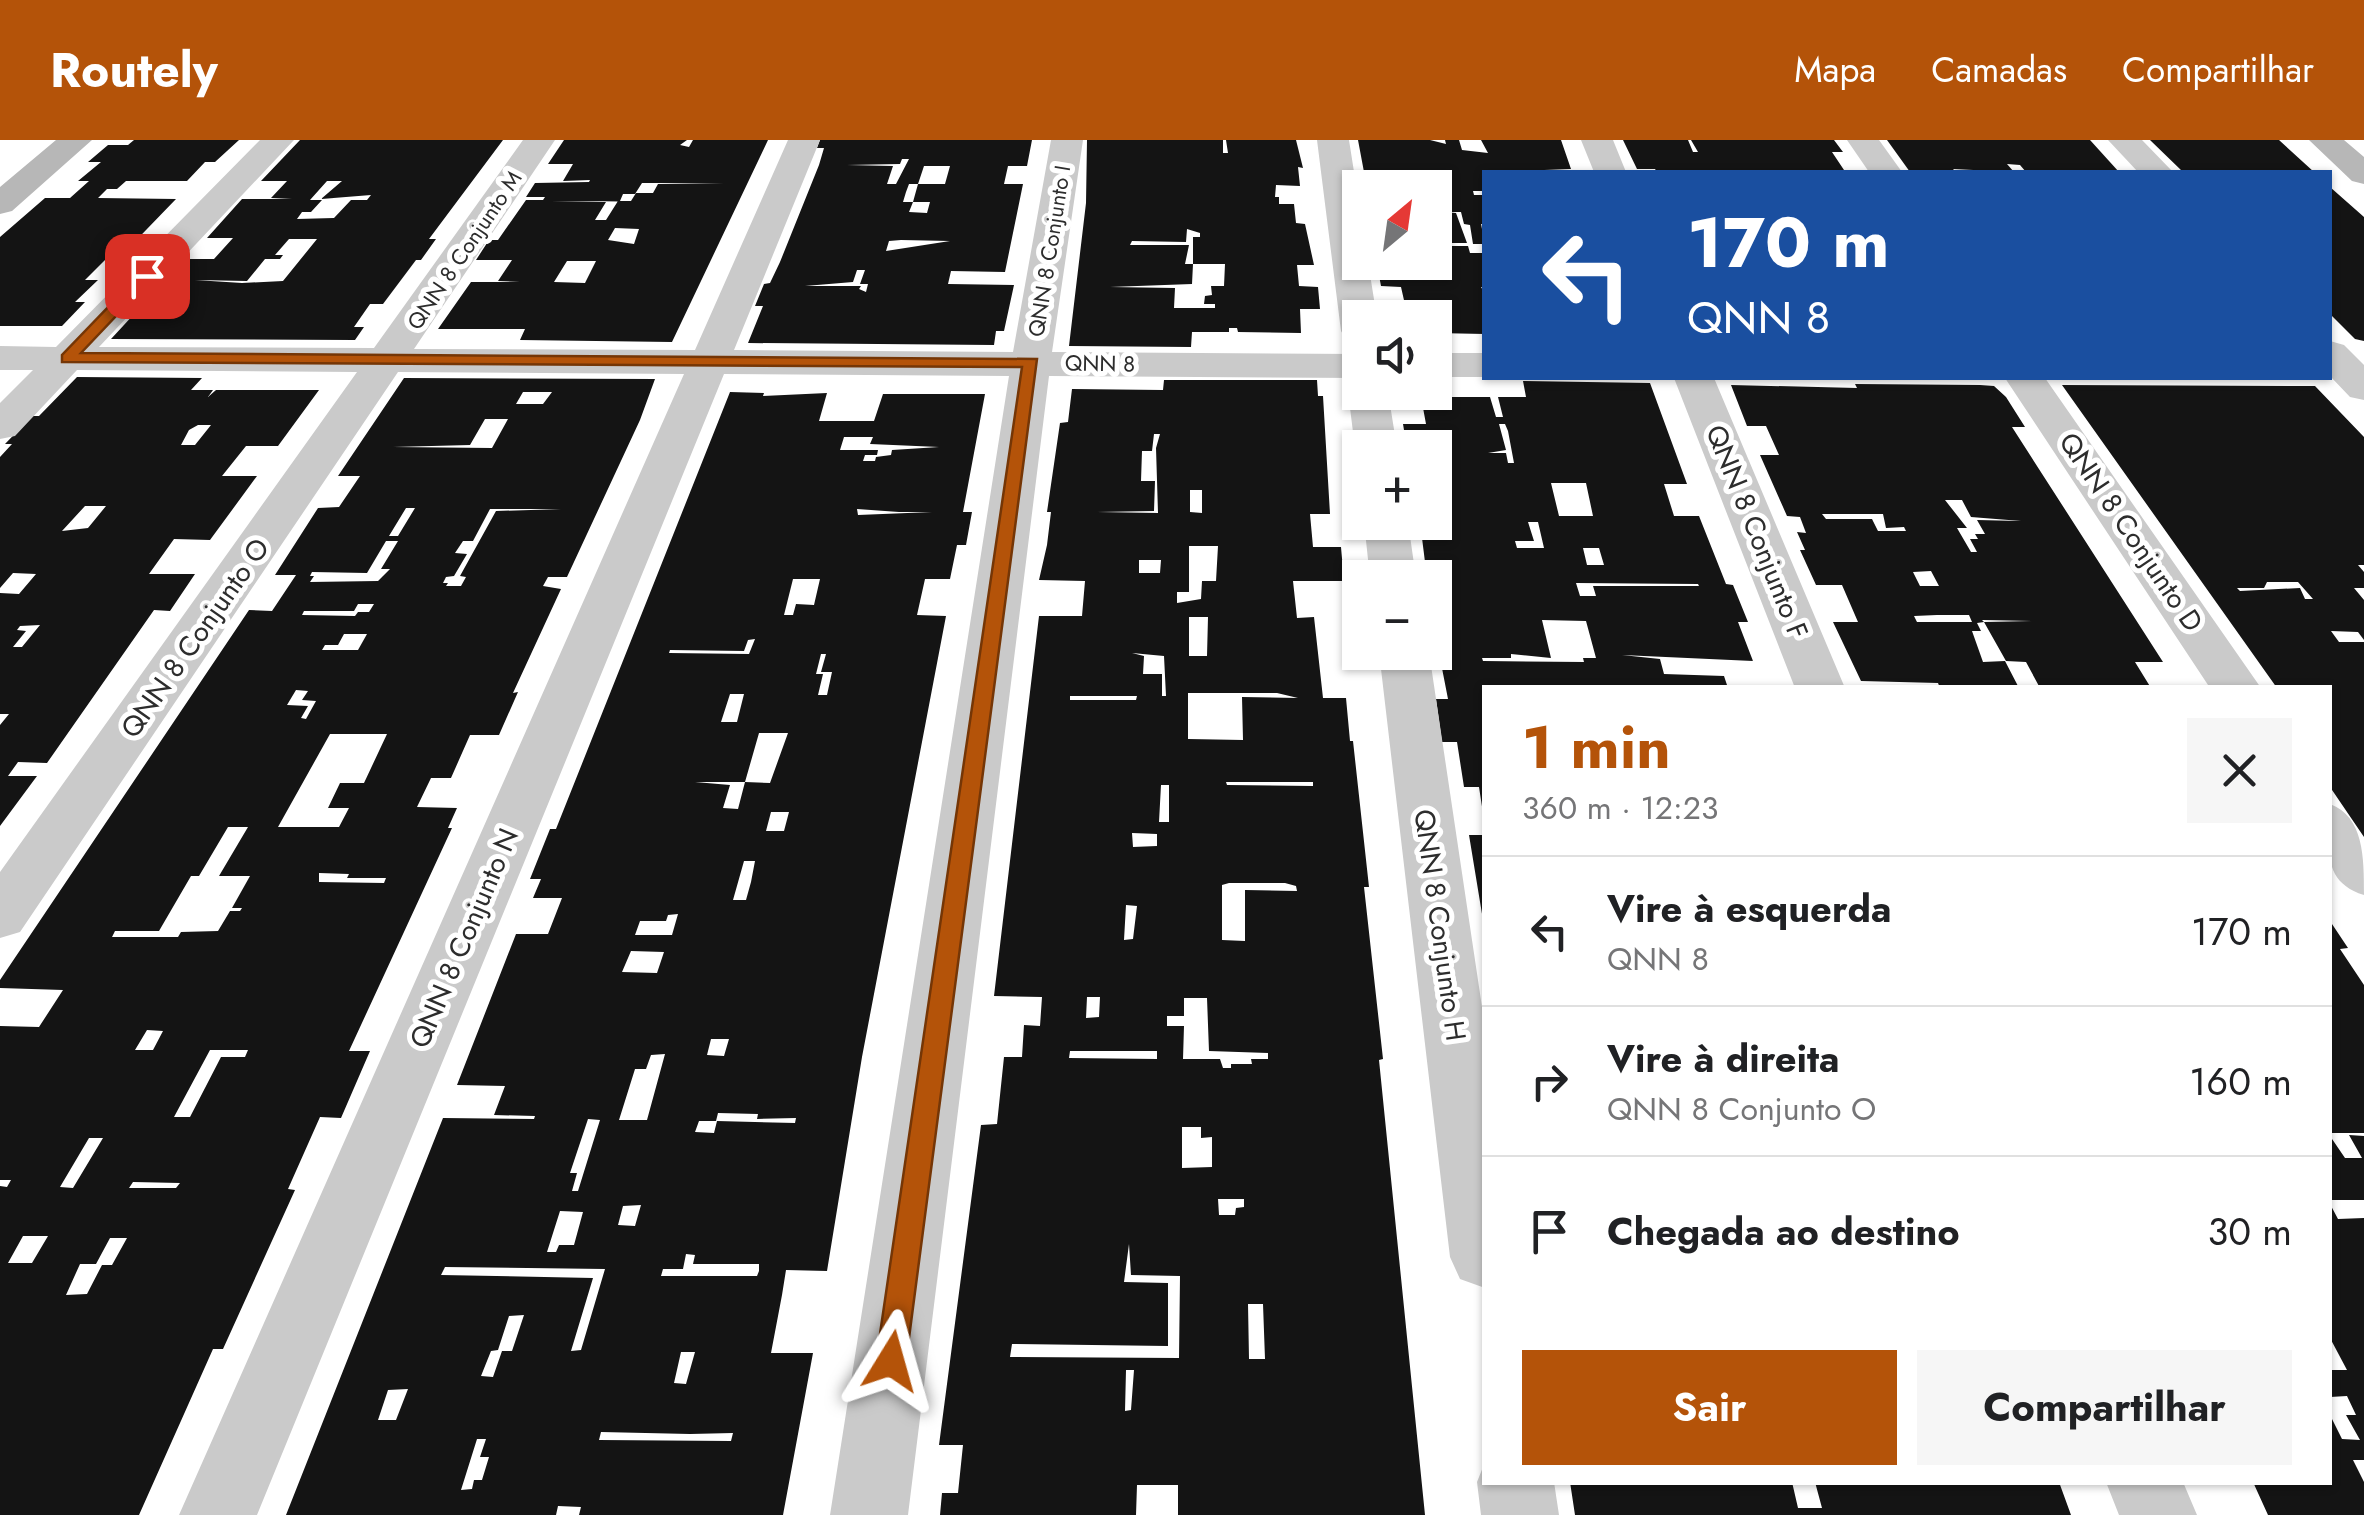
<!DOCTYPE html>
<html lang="pt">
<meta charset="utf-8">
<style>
:root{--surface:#fff;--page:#f6f6f6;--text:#202124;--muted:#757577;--line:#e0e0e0;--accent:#b45309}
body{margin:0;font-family:Jost,sans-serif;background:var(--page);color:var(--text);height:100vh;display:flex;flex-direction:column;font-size:38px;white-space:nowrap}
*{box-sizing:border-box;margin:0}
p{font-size:32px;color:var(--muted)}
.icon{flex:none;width:55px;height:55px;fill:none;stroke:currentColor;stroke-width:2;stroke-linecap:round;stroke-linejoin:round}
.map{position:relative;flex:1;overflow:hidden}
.side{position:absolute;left:1482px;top:545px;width:850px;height:800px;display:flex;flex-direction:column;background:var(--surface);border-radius:0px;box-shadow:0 2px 8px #0004}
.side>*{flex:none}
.guide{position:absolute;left:1482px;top:30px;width:850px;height:210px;border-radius:0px;box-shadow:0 2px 8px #0004;background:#1a4fa0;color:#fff;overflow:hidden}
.needle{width:65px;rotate:29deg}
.buttons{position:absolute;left:1342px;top:30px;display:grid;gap:20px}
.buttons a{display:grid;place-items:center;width:110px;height:110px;border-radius:0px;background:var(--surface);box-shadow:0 2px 8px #0004;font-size:50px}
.pin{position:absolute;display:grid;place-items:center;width:85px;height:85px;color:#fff;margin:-42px;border-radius:20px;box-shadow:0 5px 15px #0006}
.me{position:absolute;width:110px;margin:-55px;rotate:8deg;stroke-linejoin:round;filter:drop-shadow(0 0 8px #0008)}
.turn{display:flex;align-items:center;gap:35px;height:210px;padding:0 40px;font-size:45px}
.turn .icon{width:130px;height:130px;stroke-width:2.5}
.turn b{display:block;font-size:70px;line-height:85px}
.round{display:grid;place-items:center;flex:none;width:105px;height:105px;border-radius:0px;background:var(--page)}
.overview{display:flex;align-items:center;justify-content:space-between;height:170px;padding:0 40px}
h1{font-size:60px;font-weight:700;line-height:75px;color:var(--accent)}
.button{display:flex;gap:20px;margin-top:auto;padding:20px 40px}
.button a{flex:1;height:115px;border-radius:0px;background:var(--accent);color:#fff;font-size:40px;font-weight:700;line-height:115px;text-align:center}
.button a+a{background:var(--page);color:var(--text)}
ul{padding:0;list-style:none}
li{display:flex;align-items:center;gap:30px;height:150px;padding:0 40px;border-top:2px solid var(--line)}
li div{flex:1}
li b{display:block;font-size:38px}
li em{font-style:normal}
header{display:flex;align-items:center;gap:60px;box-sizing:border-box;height:140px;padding:0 50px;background:var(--accent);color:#fff}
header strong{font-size:48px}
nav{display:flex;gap:55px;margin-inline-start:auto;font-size:35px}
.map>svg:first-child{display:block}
.building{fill:#141414;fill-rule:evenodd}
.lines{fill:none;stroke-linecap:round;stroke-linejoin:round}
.minor{fill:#cacaca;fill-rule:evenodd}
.secondary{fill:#b7b7b7;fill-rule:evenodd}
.route{fill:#b45309;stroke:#753606;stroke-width:2.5}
.labels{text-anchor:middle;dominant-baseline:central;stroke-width:10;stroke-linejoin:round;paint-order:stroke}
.far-street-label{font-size:22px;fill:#2d2d2d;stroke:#fff}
.street-label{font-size:28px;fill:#2d2d2d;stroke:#fff}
</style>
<header>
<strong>Routely</strong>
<nav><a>Mapa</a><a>Camadas</a><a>Compartilhar</a></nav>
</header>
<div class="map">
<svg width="2364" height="1375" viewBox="0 0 2364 1375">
<rect width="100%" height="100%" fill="#fff"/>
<!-- building -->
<path class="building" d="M134,0H239L215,22H205L187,41H126L117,49H107L98,58L176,59L118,119L107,118L85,140H98L75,162H85L62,186H0V97L45,58H70L89,41H78L101,22H88L108,5H128Z
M300,0H503L429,99H436L421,120H416L383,164H370L354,187H364L355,200L111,199L185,119H214L233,98H207L242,59H292L271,58L287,41H261ZM327,41H342L321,59L371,55L367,60H351L334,78L297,79L302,72H311L322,60H310ZM289,99H317L283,141L242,143L195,140L247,141L265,119H280L283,115H275Z
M564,0H687L680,5L689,7L693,0H768L672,202L520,200L525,189H438L471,142H520L498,141L512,120H476L489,100H498L526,60H543L545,57H526L535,43L589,42L590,40L563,41L573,24H548ZM642,43H724L658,44L653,53H636L631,61H618L606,80H595L606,62H551L620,61L623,54H635ZM615,88L639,89L634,104L608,100ZM567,121H596L585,143L554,142Z
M820,0H1032L1027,26H1008L1004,44H1023L1005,132L951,131L948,144L1014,145L1004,191H996L994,205L748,203L763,166H755L764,144L770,143L780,122L819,25L824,8H817ZM902,19H909L896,44H887L893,26L847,25L900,24ZM924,26H950L945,44H918L913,62H930L927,73L909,72L913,62H903L906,52L909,44H918ZM889,101L901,100L950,101L886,111ZM857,130H865L860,144H868L866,152L859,149L861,146H805L853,142Z
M1087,0H1223V13H1228L1226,0H1296L1303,28L1298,27L1300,46L1276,45L1275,57H1279V64H1294L1296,83L1305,84L1314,125H1297L1299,146L1318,147L1320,169H1300L1301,193L1238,192L1237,188H1229V192H1192L1191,207L1069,206L1086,63ZM1187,89L1200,93V97H1193V124H1225L1224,146H1211L1212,155L1205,156L1204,164H1215V168H1174L1175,148L1110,147L1192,144L1193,124H1185L1189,105H1130L1132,101L1186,102Z
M1358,0H1430L1446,4L1445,0H1459L1462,10L1488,13L1481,0H1561L1571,29L1485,32V51H1473L1474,55H1485V84H1481L1485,104H1473L1470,85L1464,84L1461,72H1443L1456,73L1467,103H1435V67L1452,65L1448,49L1442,46L1367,48Z
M1623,0H1688L1693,12H1698L1691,0H1834L1843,12H1832L1844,30L1657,32L1655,29H1637Z
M1887,0H2090L2119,32H2026L2020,25L2007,24L2014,32L1953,29L1956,32H1910Z
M2150,0H2279L2314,32H2183Z
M2330,47L2364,77V201L2355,199L2330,174Z
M1435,106H1468L1470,113H1485V147H1481L1485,154V194L1435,193V178H1388L1387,169H1406L1401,147L1381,146L1377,125L1435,122Z
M77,237L202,238L191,250H213L208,257L216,250H319L278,306H246L222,336H257L210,400L174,399L149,434H195L170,471L154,470L47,623L18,622L8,636H37L0,686V585L9,574H0V453L19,454L36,434L13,433L0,448V317L12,304H5L32,276H39ZM198,285H211L195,305H181L189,290ZM85,366H106L88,388L62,391ZM40,485L22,507H13L26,491L17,490L20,486Z
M404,238L655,239L640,280L567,437H548L543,446L561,449L513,553L518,552L499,595H470L451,638H431L417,667L457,668L448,688H452L349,911H370L341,978L320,977L288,1049L295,1050L223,1209H213L139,1375H0V1046L7,1047L11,1040H0V886L39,887L63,850L0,848V840L249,470L272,471L296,435H275L318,368L339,367L360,336H338ZM523,252H552L543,264H516ZM485,279H508L492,308L393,307L470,305ZM406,368H415L398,396H389ZM490,369H561L496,371L460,436L466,437L461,446H446L448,443H443L446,437L454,436L467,414L455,413L463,401H473ZM386,401H398L381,429H390L378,441L310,442L314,436H310L312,432L367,433ZM358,464H374L369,472H358L355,476L302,475L304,471H354ZM344,494H367L358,510H322L325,505H338ZM296,550L308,551L302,560L316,561L306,579L301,578L308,566L287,565ZM330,594H387L364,643H340L328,668H349L339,687H278ZM228,687H248L219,736H250L232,768H242L240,771H230L218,791L181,792L178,797H112L115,791H159L191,736H199ZM319,733L349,734L347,738H386L384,743L319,742ZM147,890L163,891L153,910H135ZM210,910H248L245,917H221L190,977H174ZM89,998H103L73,1048L60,1047ZM133,1042L180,1043L176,1048H129ZM23,1096H48L32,1123H8ZM110,1098H127L112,1125H102L87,1154L66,1155L80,1124H96Z
M1164,240H1317L1318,256H1323L1330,374H1310L1313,407H1341L1344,441H1293L1297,478L1314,477L1323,558H1346L1350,601H1353L1369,747H1364L1383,919L1379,920L1425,1375H1178V1345H1137L1136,1375H940L942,1353H958L963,1305H939L981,985L997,984L1004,917H1022L1024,885L1040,886L1042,857L994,856L1039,476H1082L1085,441L1039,440L1047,405L1051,372H1047L1060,283L1068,282L1072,249L1163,250ZM1154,294H1160L1156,308L1158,373L1097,372L1154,371L1155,341H1141L1142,311H1152ZM1190,350H1202V373L1190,372ZM1189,406H1218L1216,441H1202L1201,459L1177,463V452H1189ZM1139,420H1161L1160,433H1139ZM1189,477H1208L1207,516H1189ZM1132,513L1164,516L1166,556H1162V534H1143L1144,516ZM1188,553H1277L1298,558L1242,557L1243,600L1188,599ZM1070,556H1137L1136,560H1070ZM1226,642H1313V646L1227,645ZM1161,645H1169V682H1159ZM1132,693L1157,694V706L1133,707ZM1229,743H1285L1296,746L1297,751L1245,750V801L1222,800V745ZM1126,765L1137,766L1133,799L1124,800ZM1087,857H1100L1099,877L1086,878ZM1184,858H1207L1209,911L1268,913V919H1251L1252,924H1231V928H1223L1220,919H1183L1184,886H1167V876H1184ZM1070,911H1157V919L1069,918ZM1182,987H1201V998L1212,997V1027L1182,1028ZM1218,1059H1244V1067L1236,1068L1235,1075H1219ZM1129,1104L1131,1135L1180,1136L1179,1218L1010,1217L1012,1204L1168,1206V1143L1124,1142ZM1248,1164H1263L1265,1219H1249ZM1126,1230H1134L1131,1270L1125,1271Z
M1523,241L1650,243L1687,344H1664L1674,376H1699L1726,444L1733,445L1748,482H1738L1753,521L1622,515L1660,519L1664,534L1724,536L1728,548H1485L1483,673L1479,647H1464L1457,602H1442L1436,559H1448L1440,518L1430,517L1429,512H1435V438H1427L1420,382H1435V308H1407L1403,284H1426L1421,257H1490L1496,277H1503L1498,257H1526ZM1499,284H1505L1508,291L1514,323H1508L1506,313H1488L1506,310ZM1551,343H1586L1593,376H1559ZM1528,382H1538L1544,408H1517L1515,401H1534ZM1583,408H1599L1604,425H1587ZM1576,443L1698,444L1699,446H1593L1596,456H1580ZM1542,480L1586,481L1596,518H1583L1584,522L1483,521L1482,518H1511V514L1551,518Z
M1855,244L1980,245L1994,246L2006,257L2025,287H2012L2163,522H2135L2151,548H2040L2026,522L2006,521L1984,482L2032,481L1982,480L1984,482L1977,483L1981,491H1972L1983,522L2005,521L2019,548H1940L1938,543L1861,541L1833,482H1858L1842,445H1816L1800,410H1805L1797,392L1806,393L1800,377L1787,376L1760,315H1779L1766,286H1747L1731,245L1857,248ZM1945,360H1962L1971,377L2021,381L1977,380L1985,394H1975L1978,399H1970L1977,412H1971L1957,388H1967ZM1822,374H1883L1886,388L1904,387L1906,391H1878L1872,379H1826ZM1931,431L1939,446H1920L1913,432ZM1937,475H1969L1972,482H1917L1914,476Z
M2062,245L2315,246L2364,297V425H2358L2364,432V448H2354L2364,460V500L2358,492L2331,491L2339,502H2364V697L2330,647V548H2277ZM2267,442H2298L2313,459H2305L2300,448L2240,451L2237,448H2264Z
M730,252L764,253L763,256L827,253L819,281H874L883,254H985L963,372H972L966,405H957L950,439H925L917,475L946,476L862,917L827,1131L786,1130L782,1155L771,1213H813L783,1375H579L581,1367L558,1366L556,1375H286L443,978L534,979L535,976L494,975L505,946L457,945L516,794H548L562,758H533L541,739H530L550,689H556ZM844,297H873L870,304L939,307L892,310L891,315L876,317L875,321H863L865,315H877L878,310H840ZM857,369L899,372H932L858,375ZM793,439H820L814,465L796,464L793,475H784ZM755,499L749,514L669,513L670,510L744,511L748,500ZM821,514H826L821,532H832L827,555H818L823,534H816ZM730,554H744L737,582H721ZM759,593H788L770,643L745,642L738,669L723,668L730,645L695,642H745ZM771,672H789L784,691H766ZM744,721H755L751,742L746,760H733ZM678,774L672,795H635L640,781H666L668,775ZM631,811L664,812L657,833L622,832ZM711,899H729L724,916L707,915ZM665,914L647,980H619L635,929H646L651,915ZM718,973L758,974L757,979L796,978L795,983L717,981L714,993L695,992L699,981H716ZM588,979L600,980L578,1051H572L577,1033H570ZM641,1065L635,1086L618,1085L623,1066ZM560,1071L583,1072L574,1105H559L556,1112H547ZM686,1114L695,1115L693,1124H759V1131L757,1136H661L663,1129H683ZM445,1127L605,1129L581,1210L571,1211L593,1138L441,1135ZM524,1175L512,1211H502L493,1237L481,1236L491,1211L498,1210L509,1176ZM681,1212H695L686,1244L674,1243ZM408,1249L396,1280H378L388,1250ZM601,1292L690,1294L733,1293L731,1301L599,1300ZM477,1299H486L480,1317H489L482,1340H474L472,1349L461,1350Z
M1469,695H1485V780H1483Z
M2330,781L2348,808L2340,809L2364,845V993H2330Z
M2349,995L2364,996V1060H2330V996L2345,1018H2362Z
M2330,1064L2338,1079L2364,1078V1320H2353L2364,1342V1375H2268L2253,1342H2330V1275L2342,1299L2360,1300L2346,1275H2356L2347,1256L2330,1257V1230H2347L2330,1198Z
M1570,1342H1792L1798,1368H1822L1815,1342H2059L2071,1375H1575Z"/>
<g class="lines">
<!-- minor -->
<path class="minor" d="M260,0H294L99,207L374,208L523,0H555L414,209L695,210L788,0H820L734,210L1013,212L1051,0H1083L1052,212L1360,214V238L1049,236L908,1375H830L1009,236L724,234L257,1375H179L684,234L398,232L20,792L0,798V732L357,232L77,230L15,296L0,299V263L33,230H0V206L56,207Z
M1317,0H1349L1360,70V122H1368L1377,178H1360V203L1346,199L1341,191Z
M1581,0H1613L1626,32H1594Z
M1847,0H1879L1902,32H1869Z
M2108,0H2142L2173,32H2138Z
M2330,201L2344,205L2364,225V260L2350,257L2330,236Z
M1435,213H1485V237H1435Z
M1674,238H1714L1845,548H1795Z
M2005,238H2045L2261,548H2210Z
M1360,242V252H1388L1397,308H1360V315L1355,308L1348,252Z
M1364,382H1408L1416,438H1370Z
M1379,512H1429L1485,887V1148L1460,1139L1450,1117Z
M2330,664C2364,677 2364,717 2364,755C2319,741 2330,704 2330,664Z
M1485,1322V1342H1554L1559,1375H1481L1477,1342Z
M2106,1342H2183L2197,1375H2119Z"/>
<!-- secondary -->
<path class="secondary" d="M56,0H92L12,71L0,74V47Z
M2309,0H2344L2364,17V44L2352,41Z"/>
</g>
<!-- route -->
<path class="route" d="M141,133L154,136L81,213L1037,219L906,1221L901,1231L891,1236L880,1231L876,1221L1022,227L62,222V215Z"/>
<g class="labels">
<!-- far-street labels -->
<g class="far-street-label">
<text transform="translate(464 110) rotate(-56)">QNN 8 Conjunto M</text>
<text transform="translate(1049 111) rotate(-81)">QNN 8 Conjunto I</text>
<text transform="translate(1100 223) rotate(1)">QNN 8</text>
</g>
<!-- street labels -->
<g class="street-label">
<text transform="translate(1757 392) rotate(68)">QNN 8 Conjunto F</text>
<text transform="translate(2131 392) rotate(56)">QNN 8 Conjunto D</text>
<text transform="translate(195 498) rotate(-55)">QNN 8 Conjunto O</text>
<text transform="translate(1440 785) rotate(82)">QNN 8 Conjunto H</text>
<text transform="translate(464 798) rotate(-67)">QNN 8 Conjunto N</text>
</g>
</g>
</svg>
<div class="buttons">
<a><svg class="needle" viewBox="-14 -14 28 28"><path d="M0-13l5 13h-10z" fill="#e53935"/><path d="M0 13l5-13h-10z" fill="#757577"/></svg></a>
<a><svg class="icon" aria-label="sound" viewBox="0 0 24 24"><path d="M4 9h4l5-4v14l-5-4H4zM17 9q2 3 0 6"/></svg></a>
<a>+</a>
<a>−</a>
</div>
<div class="pin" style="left:147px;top:136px;background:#d93025"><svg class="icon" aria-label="arrive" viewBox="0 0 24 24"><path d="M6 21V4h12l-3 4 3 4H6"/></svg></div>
<svg class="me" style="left:891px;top:1221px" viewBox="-20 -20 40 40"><path d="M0-17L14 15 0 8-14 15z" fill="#b45309" stroke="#fff" stroke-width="4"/></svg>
<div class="guide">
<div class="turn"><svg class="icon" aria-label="left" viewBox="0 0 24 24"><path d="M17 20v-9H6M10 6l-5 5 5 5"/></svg><div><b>170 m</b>QNN 8</div></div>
</div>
<section class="side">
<div class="overview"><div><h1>1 min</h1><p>360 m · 12:23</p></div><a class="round"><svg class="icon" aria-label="close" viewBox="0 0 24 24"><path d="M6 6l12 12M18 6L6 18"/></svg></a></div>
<ul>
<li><svg class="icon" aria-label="left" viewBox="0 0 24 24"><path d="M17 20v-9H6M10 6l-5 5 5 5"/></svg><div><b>Vire à esquerda</b><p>QNN 8</p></div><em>170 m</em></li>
<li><svg class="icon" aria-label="right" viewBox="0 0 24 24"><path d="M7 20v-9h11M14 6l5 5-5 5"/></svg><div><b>Vire à direita</b><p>QNN 8 Conjunto O</p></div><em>160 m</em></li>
<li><svg class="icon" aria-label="arrive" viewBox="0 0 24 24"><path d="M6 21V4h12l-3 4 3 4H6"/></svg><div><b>Chegada ao destino</b></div><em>30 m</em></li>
</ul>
<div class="button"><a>Sair</a><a>Compartilhar</a></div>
</section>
</div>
